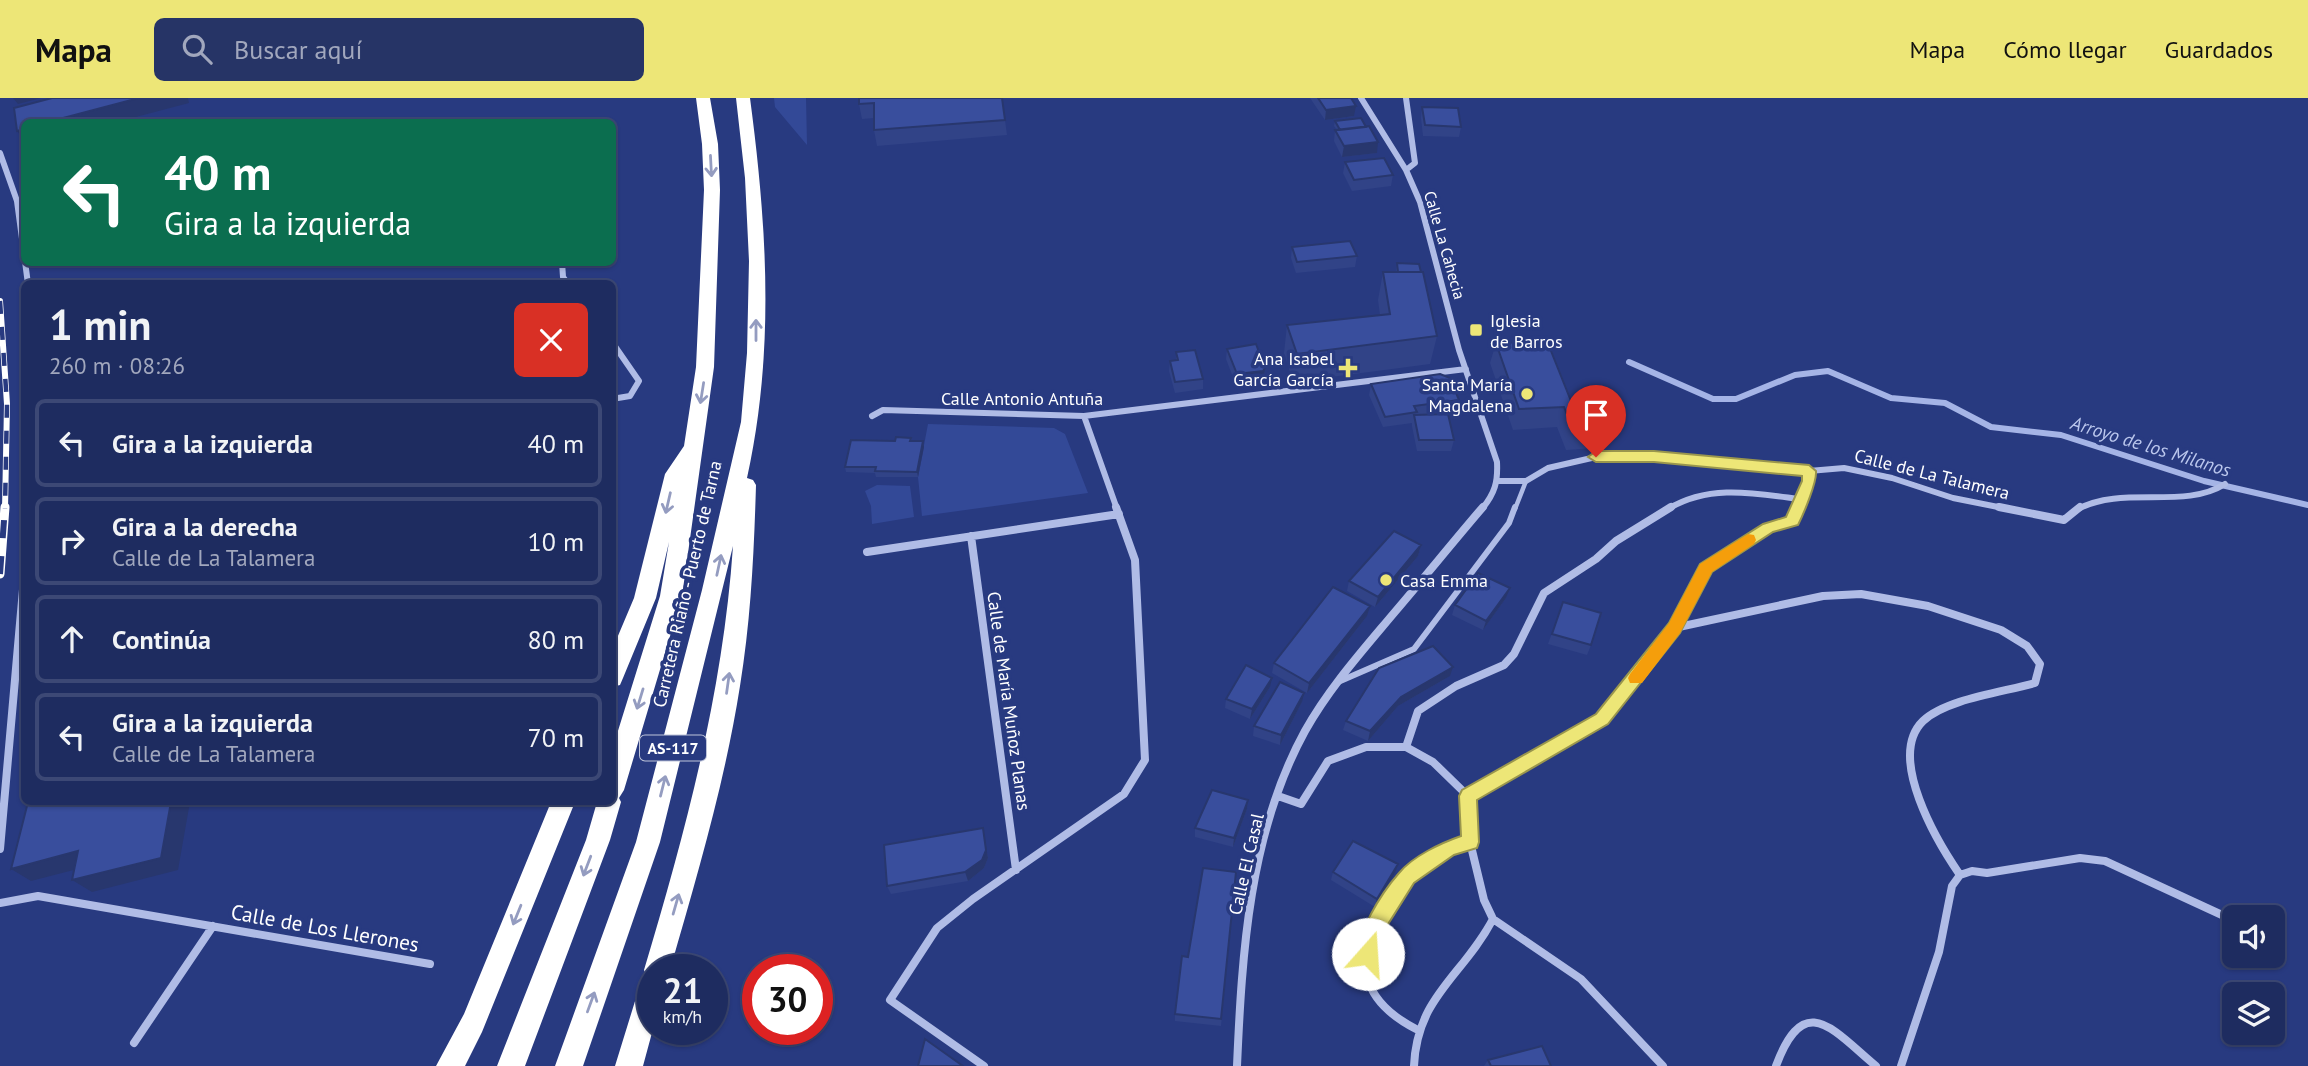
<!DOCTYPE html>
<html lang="es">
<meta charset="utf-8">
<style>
:root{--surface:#1e2c60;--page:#263466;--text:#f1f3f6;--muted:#a1a7bd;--line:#3c4875;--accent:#ede677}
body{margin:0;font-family:"PT Sans",sans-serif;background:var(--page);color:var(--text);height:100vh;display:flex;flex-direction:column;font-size:26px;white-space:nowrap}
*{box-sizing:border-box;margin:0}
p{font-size:23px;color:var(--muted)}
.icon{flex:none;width:38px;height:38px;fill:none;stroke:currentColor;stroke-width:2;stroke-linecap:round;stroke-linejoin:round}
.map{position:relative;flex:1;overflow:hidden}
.drawer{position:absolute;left:21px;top:182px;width:595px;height:525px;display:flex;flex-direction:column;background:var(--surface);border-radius:10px;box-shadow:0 2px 5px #0004,0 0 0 2px var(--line)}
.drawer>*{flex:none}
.banner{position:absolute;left:21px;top:21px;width:595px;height:147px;border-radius:10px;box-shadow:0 2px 5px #0004,0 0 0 2px var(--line);background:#0b6e4f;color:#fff;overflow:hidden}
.controls{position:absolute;left:2222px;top:807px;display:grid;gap:14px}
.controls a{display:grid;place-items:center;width:63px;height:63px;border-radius:10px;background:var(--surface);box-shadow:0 2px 5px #0004,0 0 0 2px var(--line);font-size:35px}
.speed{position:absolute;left:637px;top:856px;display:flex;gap:14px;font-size:35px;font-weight:700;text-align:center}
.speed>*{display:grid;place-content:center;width:91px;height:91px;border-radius:50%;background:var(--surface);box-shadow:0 2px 5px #0004,0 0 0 2px var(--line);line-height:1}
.speed small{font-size:18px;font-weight:400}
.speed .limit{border:10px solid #d22;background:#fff;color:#111}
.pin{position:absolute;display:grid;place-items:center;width:60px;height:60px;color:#fff;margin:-72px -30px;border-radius:50% 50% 50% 0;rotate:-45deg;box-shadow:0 0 7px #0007}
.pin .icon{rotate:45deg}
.me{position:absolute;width:77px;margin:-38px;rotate:19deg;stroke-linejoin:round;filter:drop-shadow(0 0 5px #0008)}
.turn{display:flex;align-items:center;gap:24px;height:147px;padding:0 28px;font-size:32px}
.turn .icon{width:91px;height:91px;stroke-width:2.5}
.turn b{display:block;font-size:49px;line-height:60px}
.round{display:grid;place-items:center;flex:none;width:74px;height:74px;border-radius:10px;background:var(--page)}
.headline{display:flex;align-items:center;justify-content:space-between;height:119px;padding:0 28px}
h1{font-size:42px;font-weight:700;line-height:52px}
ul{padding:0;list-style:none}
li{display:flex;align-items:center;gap:21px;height:88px;margin:0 14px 10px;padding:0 14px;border:4px solid var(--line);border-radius:10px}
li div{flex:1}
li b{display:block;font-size:26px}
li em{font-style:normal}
header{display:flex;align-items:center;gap:42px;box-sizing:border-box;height:98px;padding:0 35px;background:var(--accent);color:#111}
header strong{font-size:33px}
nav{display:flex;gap:38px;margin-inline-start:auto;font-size:24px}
.search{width:490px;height:63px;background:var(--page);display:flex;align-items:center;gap:18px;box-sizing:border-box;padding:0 24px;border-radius:10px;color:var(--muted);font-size:26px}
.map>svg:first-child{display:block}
.green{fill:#334997}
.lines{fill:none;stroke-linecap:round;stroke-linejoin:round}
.stream{stroke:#a5b4e6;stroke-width:6}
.lane-far1{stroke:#b0bce6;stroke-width:4.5}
.lane{stroke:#b0bce6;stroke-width:6}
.street-far1{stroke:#b0bce6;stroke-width:6}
.street{stroke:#b0bce6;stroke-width:8}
.highway{fill:#fff;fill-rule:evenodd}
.rail-far1-casing{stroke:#fff;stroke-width:6}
.rail-casing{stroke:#fff;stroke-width:9}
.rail-far1{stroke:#283a80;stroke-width:4.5;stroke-dasharray:13;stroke-linecap:butt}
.rail{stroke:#283a80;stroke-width:6;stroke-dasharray:18;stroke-linecap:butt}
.wall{fill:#314387}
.shaded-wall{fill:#28376e}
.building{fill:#394e9d;stroke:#28376e;stroke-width:2}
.oneway{stroke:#949cc0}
.route{fill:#ede677;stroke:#9a964d;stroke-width:2}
.slow{fill:#f59e0b}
.poi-dot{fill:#ede677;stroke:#283a80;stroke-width:2.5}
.labels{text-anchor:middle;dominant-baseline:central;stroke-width:7;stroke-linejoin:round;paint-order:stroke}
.far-street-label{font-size:16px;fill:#fff;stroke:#283a80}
.shield{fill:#283a80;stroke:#bec4d9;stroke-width:2}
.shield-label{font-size:16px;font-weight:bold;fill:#fff}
.poi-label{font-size:18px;fill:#fff;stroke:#283a80;text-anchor:start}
.street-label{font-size:18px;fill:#fff;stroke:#283a80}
.water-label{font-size:19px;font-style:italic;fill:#bbc7ed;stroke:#283a80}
.near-street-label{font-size:21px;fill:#fff;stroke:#283a80}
</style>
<header>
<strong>Mapa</strong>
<div class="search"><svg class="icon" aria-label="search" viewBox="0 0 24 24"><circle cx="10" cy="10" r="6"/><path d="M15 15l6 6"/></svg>Buscar aquí</div>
<nav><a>Mapa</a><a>Cómo llegar</a><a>Guardados</a></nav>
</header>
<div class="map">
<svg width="2308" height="968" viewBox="0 0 2308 968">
<rect width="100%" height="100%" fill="#283a80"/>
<!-- green -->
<path class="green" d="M774,0H806L807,47L775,9Z
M928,326L1054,330L1065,336L1088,395L922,418L918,379Z
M877,387L910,388L914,419L872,426L871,408L865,393Z"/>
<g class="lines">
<!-- stream -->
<path class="stream" d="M1629,264L1713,301H1736L1795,277L1828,273L1891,300L1945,305L1991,329L2061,337L2204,383L2308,407"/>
<!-- lane-far1 -->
<path class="lane-far1" d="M1515,411L1526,383"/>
<!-- lane -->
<path class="lane" d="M1338,584L1414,551L1509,425L1515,409"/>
<!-- street-far1 -->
<path class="street-far1" d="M1361,0L1406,72L1420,104L1459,252L1497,364C1498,384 1495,395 1482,411
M1406,0L1415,65L1406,72
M0,55L17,103L28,186
M562,164L563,179L568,186
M612,244L639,283L630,298L612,301
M872,318L883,312L1084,318L1466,271
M1084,318L1117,411
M1498,383H1526L1548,370L1596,359L1655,358L1809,373L1844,370L1892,380L1953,400L2008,411
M1668,411C1709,386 1754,395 1799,401
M1797,411L1808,385L1809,373
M2078,411C2123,387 2184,412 2225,386"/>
<!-- street -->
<path class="street" d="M1999,409L2064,422L2080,409
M971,438L1016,772
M867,454L1119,416
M1674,530L1823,498L1861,496L1928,508L2001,532L2027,548L2040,566L2035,585C2004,594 1946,601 1923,623C1886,659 1938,745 1960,777
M1406,649L1418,613L1456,588L1504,567L1514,556L1544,495L1596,461L1616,443L1671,409
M1278,698L1301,706L1328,663L1366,649H1406L1433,664L1468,698L1470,744L1484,802L1493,821L1581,881L1663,968
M1468,698L1602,621L1674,530L1706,470L1768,430L1792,423L1798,409
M0,751L24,480
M0,805L38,798L430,866
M1416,931C1362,903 1352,864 1383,812C1391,800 1398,787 1409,777C1426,762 1448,751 1470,744
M134,945L213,828
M984,968L890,902L937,830L973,801L1124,696L1145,662L1135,462L1116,409
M1237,968C1242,855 1249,735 1305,633C1329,590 1363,552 1394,515C1424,480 1453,444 1483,409
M1414,968C1417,898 1463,878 1493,821
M1776,968C1804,892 1832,931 1876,968
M1901,968L1939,854L1952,788L1960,777L1972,773L1987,775L2080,760L2105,763L2235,823"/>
<!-- highway -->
<path class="highway" d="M696,0H710L718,46L720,92L714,269L682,498L624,692L619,700L621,704L610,742L525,968H497L586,742L597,704H612V652L660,498L669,444L656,500L623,580L620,587L612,589V552L634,500L665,376L684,348L696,269L704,92L702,46Z
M736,0H750C767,128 775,253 747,380L753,382L756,387C754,454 751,521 740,588C725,684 697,778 670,872H653V931L643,968H615L640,887L646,877L644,872C686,732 723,594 733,448L660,744L583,968H555L636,744L702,492L741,324L747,255L749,163L745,80Z
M551,704H575L482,934L465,968H436L464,916Z"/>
<!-- rail-far1 casing -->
<g class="rail-far1-casing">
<path id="rail-far1" d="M0,203L7,306L5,411"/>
</g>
<!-- rail casing -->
<g class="rail-casing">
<path id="rail" d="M0,476L5,409"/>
</g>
<!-- rail-far1 -->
<use href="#rail-far1" class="rail-far1"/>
<!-- rail -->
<use href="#rail" class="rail"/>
</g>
<!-- wall -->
<path class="wall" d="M1002,0L1007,37L877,48L874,32V20L862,21L859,6Z
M1310,0H1351L1354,18L1325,22Z
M1422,9L1461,29L1459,39L1423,38L1421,20Z
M1335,23L1377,55L1342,59L1334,43L1335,32H1337L1334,28Z
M1345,64L1393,77L1391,88L1352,93L1343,75Z
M1292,149L1357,158L1355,169L1296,175L1291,160Z
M1397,165L1437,238L1430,266L1293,284L1284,255L1287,227L1380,217L1378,202L1383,174H1396Z
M1496,245L1573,308L1603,330L1595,350L1566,352L1557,329L1513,332L1490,265Z
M1227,251L1265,270L1264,280L1262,283L1236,287L1226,261Z
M1176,254L1203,281V291L1175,295L1169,273L1170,263L1176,262Z
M1371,286L1459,302L1456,313L1427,317L1454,342L1451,353H1417L1412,328V325L1383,329L1369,297Z
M911,340L912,343H923L924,349L918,379H876L875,375L846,374L845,369L895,343Z
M1421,447L1418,458L1375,509L1347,493L1349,483Z
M1506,500L1483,532L1452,517L1455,507Z
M1563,504L1591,547L1587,557L1548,546Z
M1367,518L1307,595L1272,575L1274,565Z
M1450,578L1398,608L1368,643L1343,632L1346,623Z
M1270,589L1250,621L1225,610L1226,601Z
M1302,604L1280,647L1253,638L1254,628Z
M1248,702L1247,711L1233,749L1195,739V730Z
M983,730L988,760L984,770L968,783L891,796L887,788Z
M1236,774L1221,928L1175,923V916L1188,859Z
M1333,774L1395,775L1375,809L1331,782Z
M1488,962L1551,968H1484Z"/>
<!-- shaded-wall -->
<path class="shaded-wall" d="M13,0H41L18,6Z
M139,0H188L189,5L117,24H48Z
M1356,8L1354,18L1325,22L1326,12Z
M24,31V42L17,33Z
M1378,44L1377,55L1342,59L1344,48Z
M1265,270L1264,280L1262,283L1236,287L1237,276Z
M923,343L924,349L918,379L917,374Z
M1421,447L1418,458L1375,509L1378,499Z
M1510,490L1506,500L1483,532L1486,523Z
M1370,508L1367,518L1307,595L1309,585Z
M1453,569L1450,578L1398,608L1368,643L1370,633L1401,599Z
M1272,580L1270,589L1250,621L1252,611Z
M1304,595L1302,604L1280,647L1281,637Z
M1248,702L1247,711L1233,749L1234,740Z
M171,704H190L178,772L92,794L72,782Z
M983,730L988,760L984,770L968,783L965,774Z
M78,753L97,766L31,783L11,771Z
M1398,766L1395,775L1375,809L1377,801Z"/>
<!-- building -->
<path class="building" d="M52,0H139L48,24H24V31L17,33L14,10Z
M859,0H1002L1005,22L874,32V5L859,6Z
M1318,0H1351L1356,8L1326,12Z
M1422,9L1458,10L1461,29L1425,27Z
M1361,20L1366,29L1340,32L1335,23Z
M1369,28L1378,44L1344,48L1335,32Z
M1384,60L1393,77L1354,82L1345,64Z
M1350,143L1357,158L1297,164L1292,149Z
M1397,165L1419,166L1421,174H1398Z
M1383,174H1423L1437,238L1297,256L1287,227L1390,216Z
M1547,243L1573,308L1594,307L1603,330L1573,332L1564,309L1519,311L1496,245Z
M1256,246L1265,270L1263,273L1237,276L1227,251Z
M1195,252L1203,281L1175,284L1170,263L1178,262L1176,254Z
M1440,276L1450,280L1459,302L1414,308L1417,314L1385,319L1371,286Z
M24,291V301L21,302L20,293Z
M1448,316L1454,342H1419L1414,317Z
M896,339L911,340L910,343H923L917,374L875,373L876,369H845L851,342L895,343Z
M1394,433L1421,447L1378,499L1349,483Z
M1478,475L1510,490L1486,523L1455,507Z
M1333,489L1370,508L1309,585L1274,565Z
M1563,504L1601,515L1591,547L1552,536Z
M1433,548L1453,569L1401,599L1370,633L1346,623L1379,570Z
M1246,567L1272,580L1252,611L1226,601Z
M1280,584L1304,595L1281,637L1254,628Z
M1212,692L1248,702L1234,740L1195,730Z
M28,704H171L161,760L72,782L78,753L11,771Z
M983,730L986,752L982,762L965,774L887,788L884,747Z
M1353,743L1398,766L1377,801L1333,774Z
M1203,770L1236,774L1221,921L1175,916L1182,858L1188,859Z
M925,941L963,968H918Z
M1542,948L1551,968H1491L1488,962Z"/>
<!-- one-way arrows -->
<defs><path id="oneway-shaft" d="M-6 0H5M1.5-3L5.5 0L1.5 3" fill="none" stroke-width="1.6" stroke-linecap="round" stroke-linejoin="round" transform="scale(1.75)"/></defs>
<g class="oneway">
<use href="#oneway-shaft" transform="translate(711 68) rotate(87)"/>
<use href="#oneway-shaft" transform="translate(756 232) rotate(-90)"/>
<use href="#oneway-shaft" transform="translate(702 295) rotate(99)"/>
<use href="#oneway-shaft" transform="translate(668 405) rotate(103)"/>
<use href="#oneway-shaft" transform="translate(719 467) rotate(-78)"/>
<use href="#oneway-shaft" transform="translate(728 585) rotate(-82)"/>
<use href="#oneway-shaft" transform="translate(640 601) rotate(107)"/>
<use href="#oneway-shaft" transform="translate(663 688) rotate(-76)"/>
<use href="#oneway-shaft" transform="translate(587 768) rotate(111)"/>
<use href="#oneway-shaft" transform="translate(676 806) rotate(-74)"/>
<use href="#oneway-shaft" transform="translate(517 817) rotate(112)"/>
<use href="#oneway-shaft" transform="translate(591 904) rotate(-70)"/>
</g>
<!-- route -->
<path class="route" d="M1596,353H1654L1809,367L1816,373C1817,384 1804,415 1798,427L1773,434L1712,474L1680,535L1608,626L1477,702L1479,744L1477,750L1454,757L1414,785L1380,839L1375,862L1368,865L1361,862C1351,840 1384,792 1399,775C1413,758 1441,745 1461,738L1459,698L1462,692L1596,616L1669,525L1700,466L1763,426L1786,419L1802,383V378L1654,364H1596L1588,359Z"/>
<!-- slow -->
<path class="slow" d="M1748,436L1754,437L1756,442L1754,446L1712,474L1680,535L1642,585H1630L1628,580L1630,576L1669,525L1700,466Z"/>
<!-- markers -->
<g class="poi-dot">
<rect x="1469" y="225" width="14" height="14" rx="3.5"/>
<path d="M1344.5 259.5h7v7h7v7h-7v7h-7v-7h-7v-7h7z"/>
<circle cx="1527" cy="296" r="7"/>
<circle cx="1386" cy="482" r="7"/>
</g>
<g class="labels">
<!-- far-street labels -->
<g class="far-street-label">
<text transform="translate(1445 147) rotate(74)">Calle La Cahecia</text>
</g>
<!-- shield labels -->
<rect class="shield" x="640" y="637.5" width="66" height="25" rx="5"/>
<g class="shield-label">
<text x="673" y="650">AS-117</text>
</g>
<!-- poi labels -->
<g class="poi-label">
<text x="1490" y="222">Iglesia<tspan x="1490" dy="21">de Barros</tspan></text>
<text x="1334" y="260" text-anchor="end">Ana Isabel<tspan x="1334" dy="21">García García</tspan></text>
<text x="1513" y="286" text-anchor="end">Santa María<tspan x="1513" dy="21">Magdalena</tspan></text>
<text x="1400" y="482">Casa Emma</text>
</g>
<!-- street labels -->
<g class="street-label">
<text x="1022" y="300">Calle Antonio Antuña</text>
<text transform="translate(1932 376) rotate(14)">Calle de La Talamera</text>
<text transform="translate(687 486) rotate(-77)">Carretera Riaño - Puerto de Tarna</text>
<text transform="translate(1009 603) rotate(82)">Calle de María Muñoz Planas</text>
<text transform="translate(1246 766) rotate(-77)">Calle El Casal</text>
</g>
<!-- water labels -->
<g class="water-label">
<text transform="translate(2151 348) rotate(17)">Arroyo de los Milanos</text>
</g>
<!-- near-street labels -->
<g class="near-street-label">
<text transform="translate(325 830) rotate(10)">Calle de Los Llerones</text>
</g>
</g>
</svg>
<div class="controls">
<a><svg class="icon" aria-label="sound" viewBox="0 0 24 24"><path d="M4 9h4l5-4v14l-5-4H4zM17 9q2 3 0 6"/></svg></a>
<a><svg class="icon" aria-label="layers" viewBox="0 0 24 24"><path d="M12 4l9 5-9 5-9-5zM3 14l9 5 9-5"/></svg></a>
</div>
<div class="speed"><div>21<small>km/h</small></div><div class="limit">30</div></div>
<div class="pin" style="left:1596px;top:359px;background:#d93025"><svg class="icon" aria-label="arrive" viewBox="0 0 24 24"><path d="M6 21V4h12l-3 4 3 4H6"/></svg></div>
<svg class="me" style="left:1368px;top:856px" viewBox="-20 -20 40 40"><circle r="19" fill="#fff"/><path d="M0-13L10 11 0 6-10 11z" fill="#ede677"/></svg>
<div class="banner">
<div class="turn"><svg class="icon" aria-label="left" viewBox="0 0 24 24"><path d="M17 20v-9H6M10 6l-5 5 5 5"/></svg><div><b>40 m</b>Gira a la izquierda</div></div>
</div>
<section class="drawer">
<div class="headline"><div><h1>1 min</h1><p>260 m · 08:26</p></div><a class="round" style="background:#d93025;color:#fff"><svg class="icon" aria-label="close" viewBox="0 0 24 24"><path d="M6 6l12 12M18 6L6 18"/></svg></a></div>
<ul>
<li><svg class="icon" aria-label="left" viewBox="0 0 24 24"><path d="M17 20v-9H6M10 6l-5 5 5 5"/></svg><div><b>Gira a la izquierda</b></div><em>40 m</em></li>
<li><svg class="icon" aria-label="right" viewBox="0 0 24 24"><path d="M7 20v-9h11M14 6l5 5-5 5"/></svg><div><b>Gira a la derecha</b><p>Calle de La Talamera</p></div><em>10 m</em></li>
<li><svg class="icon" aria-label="ahead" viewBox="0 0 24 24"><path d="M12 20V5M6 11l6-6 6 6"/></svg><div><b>Continúa</b></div><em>80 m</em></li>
<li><svg class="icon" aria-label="left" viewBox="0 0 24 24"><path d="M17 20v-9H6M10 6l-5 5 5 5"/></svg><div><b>Gira a la izquierda</b><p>Calle de La Talamera</p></div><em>70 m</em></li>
</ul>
</section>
</div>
